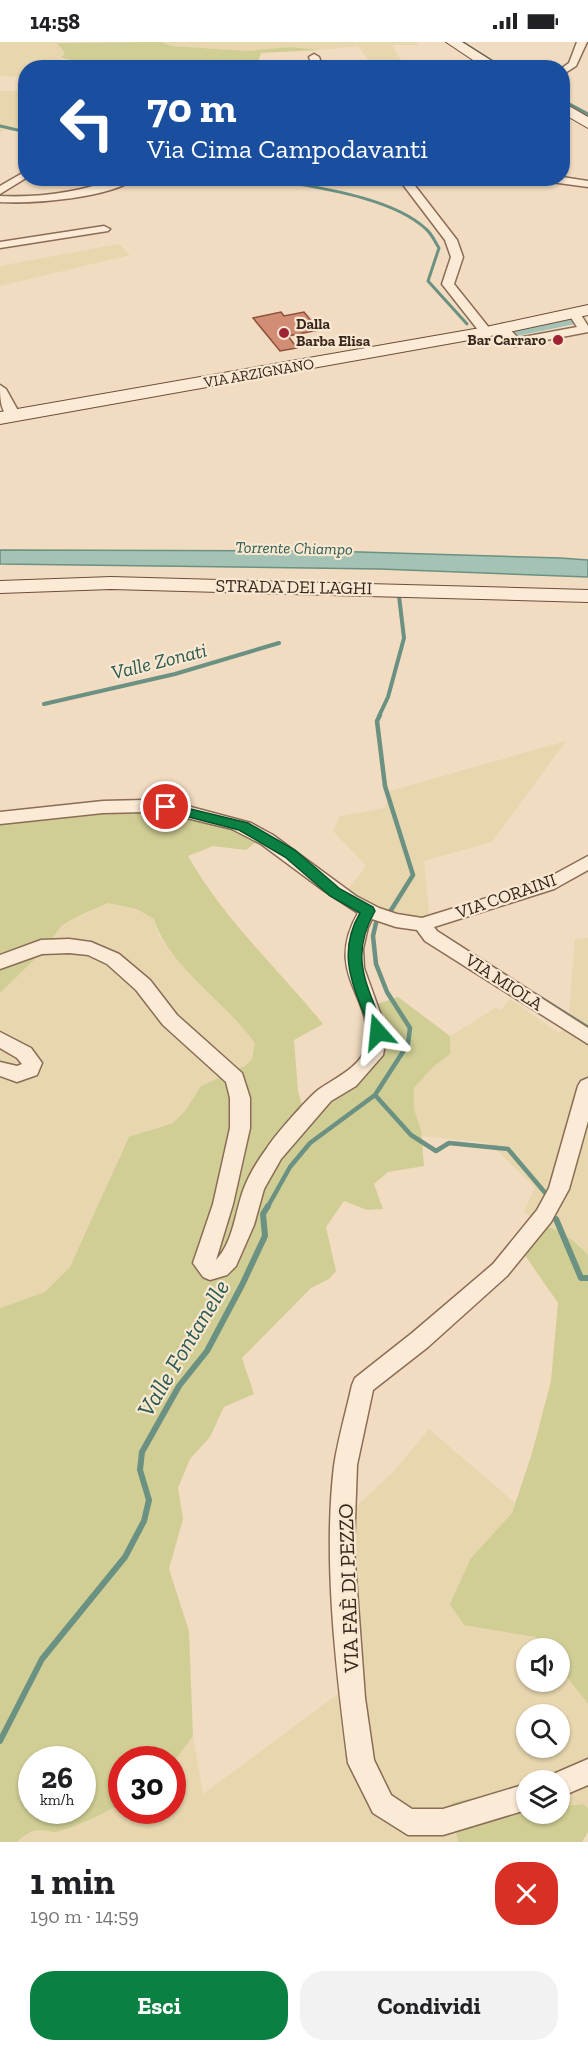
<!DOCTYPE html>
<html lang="it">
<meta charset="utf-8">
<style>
:root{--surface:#fff;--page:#f2f2f2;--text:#202124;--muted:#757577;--accent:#0b8043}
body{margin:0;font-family:"Zilla Slab",serif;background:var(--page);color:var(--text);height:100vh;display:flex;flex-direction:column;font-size:22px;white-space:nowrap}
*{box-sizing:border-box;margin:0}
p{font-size:20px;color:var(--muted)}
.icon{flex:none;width:33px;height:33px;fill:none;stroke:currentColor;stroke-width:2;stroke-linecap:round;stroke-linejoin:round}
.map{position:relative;height:1800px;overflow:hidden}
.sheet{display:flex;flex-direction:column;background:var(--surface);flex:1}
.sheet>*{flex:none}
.banner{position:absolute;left:18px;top:18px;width:552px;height:126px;border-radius:24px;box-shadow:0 2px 4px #0004;background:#1a4fa0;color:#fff;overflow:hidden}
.fabs{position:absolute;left:516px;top:1596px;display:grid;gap:12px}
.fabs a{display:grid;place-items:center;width:54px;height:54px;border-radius:50%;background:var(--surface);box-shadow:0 2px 4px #0004;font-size:30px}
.speed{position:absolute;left:18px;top:1704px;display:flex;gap:12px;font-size:30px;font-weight:700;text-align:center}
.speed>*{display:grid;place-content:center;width:78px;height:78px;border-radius:50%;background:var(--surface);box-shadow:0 2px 4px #0004;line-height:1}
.speed small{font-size:15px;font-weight:400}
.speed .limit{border:9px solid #d22;background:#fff;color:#111}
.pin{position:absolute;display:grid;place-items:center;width:51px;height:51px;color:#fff;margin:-26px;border:3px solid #fff;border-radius:50%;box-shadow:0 2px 6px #0007}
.me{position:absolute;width:66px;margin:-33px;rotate:342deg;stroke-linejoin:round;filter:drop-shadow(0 0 4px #0008)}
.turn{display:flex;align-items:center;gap:21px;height:126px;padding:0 30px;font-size:27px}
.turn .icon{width:78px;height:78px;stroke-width:2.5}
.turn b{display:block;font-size:42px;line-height:51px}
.round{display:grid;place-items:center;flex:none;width:63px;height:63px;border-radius:24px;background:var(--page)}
.summary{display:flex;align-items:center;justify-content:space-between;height:102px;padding:0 30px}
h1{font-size:36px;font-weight:700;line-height:45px}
.action{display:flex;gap:12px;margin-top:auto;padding:12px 30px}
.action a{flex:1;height:69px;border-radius:24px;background:var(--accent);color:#fff;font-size:24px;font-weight:700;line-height:69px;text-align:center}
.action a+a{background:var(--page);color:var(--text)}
.status{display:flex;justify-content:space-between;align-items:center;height:42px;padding:0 30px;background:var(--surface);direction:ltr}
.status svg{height:16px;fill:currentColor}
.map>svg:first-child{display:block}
.farmland{fill:#e7d6ae;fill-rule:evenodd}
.green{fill:#d0ce94;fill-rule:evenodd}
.water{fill:#a4c3b5;stroke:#6a9182;stroke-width:1.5}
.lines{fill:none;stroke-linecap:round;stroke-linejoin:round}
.stream-far3{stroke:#6a9182;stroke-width:3}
.stream-far2{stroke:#6a9182;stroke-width:4}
.stream-far1{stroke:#6a9182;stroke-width:4.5}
.stream{stroke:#6a9182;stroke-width:6}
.canal{fill:#a4c3b5;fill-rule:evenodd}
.building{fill:#d18e74;stroke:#8c503b;stroke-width:1.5}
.street-casing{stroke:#8b6c57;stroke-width:3}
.secondary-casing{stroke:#6d4d3a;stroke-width:2}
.street{fill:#fbead5;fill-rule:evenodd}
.secondary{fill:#fbead5;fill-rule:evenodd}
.route{fill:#0b8043;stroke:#07532c;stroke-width:1.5}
.poi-dot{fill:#9e2335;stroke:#f8e7d1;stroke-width:2}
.labels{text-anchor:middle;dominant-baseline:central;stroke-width:4.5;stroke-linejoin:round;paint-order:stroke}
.far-poi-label{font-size:15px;font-weight:bold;fill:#3a271c;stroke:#f8e7d1;text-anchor:start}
.far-street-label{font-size:15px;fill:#3a271c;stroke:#f8e7d1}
.far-water-label{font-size:16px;font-style:italic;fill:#2b5b51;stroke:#f8e7d1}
.street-label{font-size:18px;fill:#3a271c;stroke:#f8e7d1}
.water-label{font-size:20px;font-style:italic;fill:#2b5b51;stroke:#f8e7d1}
.near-street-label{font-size:21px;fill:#3a271c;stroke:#f8e7d1}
.near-water-label{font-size:24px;font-style:italic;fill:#2b5b51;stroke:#f8e7d1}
</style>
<div class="status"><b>14:58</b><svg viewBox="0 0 49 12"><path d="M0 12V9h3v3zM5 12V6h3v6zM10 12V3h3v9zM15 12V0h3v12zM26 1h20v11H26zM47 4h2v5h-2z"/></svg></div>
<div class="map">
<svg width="588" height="1800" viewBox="0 0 588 1800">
<rect width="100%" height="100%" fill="#f1dcc1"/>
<!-- farmland -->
<path class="farmland" d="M0,0H58L65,11L61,16L62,25L26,26L25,35L0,34Z
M161,0H416L418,3H392L403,22L373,24L358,4L319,8L291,5L247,9L172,4Z
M0,49H25V81H20L13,89L4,87L0,91Z
M119,202L130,213L0,244V224Z
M566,699L492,800L424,819L430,880L406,882L346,850L366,824L333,789L340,774L385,766L390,749Z
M108,861L138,867L154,877L159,894L171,910L243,984L255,1001L252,1017L245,1024L201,1044L185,1069L173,1081L149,1088L120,1113L111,1139L70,1225L45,1250L0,1266V951L44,908L62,883Z
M588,896V1213L580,1204L548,1184L536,1181L524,1169L535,1145L489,1101L422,1094L414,1067V1046L433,1025L450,1012L449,995L495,966L501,968L510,957L559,991L568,983L575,897Z
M429,1387L515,1461L512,1471L471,1516L495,1588L535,1595L544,1606H526V1640H560V1626L588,1662V1766L583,1762L567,1764L560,1762V1738H526V1754L502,1763L458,1800H17L21,1795L40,1787L53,1791L121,1761L122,1768H172L173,1721L193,1694L203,1752L350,1643L338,1482L396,1427ZM526,1672H560V1706H526Z"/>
<!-- green -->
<path class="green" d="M161,0L172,4L247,9L291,5L319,8L261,11L256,25L112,26L61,16L65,11L57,1Z
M129,766L166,767L263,795L246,808L213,804L188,814C224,878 277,925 323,982L294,998L298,1049L302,1063L318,1071L360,1038L376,1021L374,963L398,955L450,994V1012L433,1025L414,1046V1067L421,1088L424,1124L388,1130L374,1142L383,1167L367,1168L344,1159L326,1185L336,1229L329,1237L311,1246L242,1316L254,1352L224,1365L210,1395L190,1417L178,1446L183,1477L169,1527L189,1589L193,1694L173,1721L172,1718H122L121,1761C104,1772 76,1785 56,1790C50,1791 47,1788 42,1788C34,1787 22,1794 17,1800H0V1266L45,1250L70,1225L129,1095L173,1081L185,1069L201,1044L245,1024L252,1017L255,1001C226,960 168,924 154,877L137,867L108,861L83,872L62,883L44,908L0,951V780ZM32,1718H82V1768H32Z
M536,1181C555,1185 575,1198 588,1213V1662L560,1626V1606H544L535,1595L464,1583L450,1562L471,1516L512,1471L532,1411L551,1339L558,1261L522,1209Z
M526,1754V1772H560V1762L567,1764L583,1762L588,1766V1790L582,1800H458L452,1761L468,1757L502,1763Z"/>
<!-- water -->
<path class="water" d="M0,508L327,509L560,516L588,518V535L380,527L0,522Z"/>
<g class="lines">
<!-- stream-far3 -->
<path class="stream-far3" d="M462,0L503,26
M562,58L588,72
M0,84L26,90
M265,136C312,145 391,154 426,187C432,192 435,200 439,206L428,239L467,282"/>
<!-- stream-far2 -->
<path class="stream-far2" d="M44,662L175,632L279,601
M379,674L388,655L404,596L399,554"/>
<!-- stream-far1 -->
<path class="stream-far1" d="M380,673L377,679L385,744L413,833L388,873
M537,954L588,986
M375,1053L411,1093L436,1109L449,1101L508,1107L547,1153
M267,1166L290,1125L310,1101L375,1053L408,1002L410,986L387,950L376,922L373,894L376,881"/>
<!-- stream -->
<path class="stream" d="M556,1177L581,1236H588
M0,1699L42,1617L125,1515L144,1479L149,1458L140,1428L142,1410L179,1344L207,1309L242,1243L265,1194L263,1172L268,1164"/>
<!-- canal -->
<path class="canal" d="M571,277L575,278V282L517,294L511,291L517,288Z"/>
</g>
<!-- building -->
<path class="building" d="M281,270L284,274L304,270L319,288L288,294L297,306L280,309L253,276Z"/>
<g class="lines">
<!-- street casing -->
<g class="street-casing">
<path id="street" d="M577,0H587L576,24L562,33V26L569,21Z
M314,12L319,15L323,26H313L309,15Z
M26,129V136L0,152V144Z
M562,135L588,139V145L544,139L539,136Z
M119,136H136C110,156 33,162 0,160V154C41,156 80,150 119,136Z
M398,136H409L457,198L463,215L454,242L490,287V293H482L442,242L451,215L445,198Z
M104,184L110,187L108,189L0,206V200Z
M574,267L578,268L588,284V290L515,304L511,303L496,286L502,282L506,283L518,296L577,285L568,271Z
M0,343L6,347L21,374L19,377L14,378C0,374 0,355 0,343Z
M145,758L176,761L251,781L273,793L356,854L379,866L397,872L422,876L542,839L588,814V828L554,847L434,885L437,889L588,986V1002L425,899L417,888L396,885L372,877L368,885L363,907L364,926L387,990L383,1013L356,1044L331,1059L281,1117L264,1147L254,1183L236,1224L227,1233L210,1238L203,1235L193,1221L213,1162L230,1086V1056L226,1040L163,983L136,948L107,922L88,913L69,911L42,912L0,927V913L41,898L69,897L91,900L119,912L150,938L177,973L242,1031L250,1056V1086L233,1162L216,1218C234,1199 235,1169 244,1146C249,1133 258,1118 267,1106C275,1093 307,1057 318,1048C333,1037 361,1025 365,1006C377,956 322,934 358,871L323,848L261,802L232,787L170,772L145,770L103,771L0,782V770L103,759Z
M0,990L31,1006L42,1021L37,1033L17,1040L0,1034V1020L17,1024L22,1022L17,1016L0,1006Z
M588,1036V1079L569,1147L551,1180L507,1234L428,1305L373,1348L357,1423L354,1507L365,1656L374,1718L391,1753L412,1767H443L526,1742V1768L443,1793H408L373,1771L348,1721C336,1628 323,1517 334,1424C338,1397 346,1370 352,1343L355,1336L412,1291L493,1222L537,1168L549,1146L578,1044L581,1039Z
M588,1717V1743L560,1755V1738H548L551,1733Z"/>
</g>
<!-- secondary casing -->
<g class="secondary-casing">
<path id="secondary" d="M446,0H462L503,26H485Z
M562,60L588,75V86L562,71Z
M588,263V273L486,295L0,382V370L486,285Z
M111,535L588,548V560L111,547L0,551V539Z"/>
</g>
<!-- street -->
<use href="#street" class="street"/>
<!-- secondary -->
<use href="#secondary" class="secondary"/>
</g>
<!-- route -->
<path class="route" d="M166,761L248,781L295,808L340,847L373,865L375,869C348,916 368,944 385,990L383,994H373L371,990C355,947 335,914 360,871L330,854L285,815L239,788L162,768L160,765L162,762Z"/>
<!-- markers -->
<g class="poi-dot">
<circle cx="284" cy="291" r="6"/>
<circle cx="558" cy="298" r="6"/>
</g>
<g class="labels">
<!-- far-poi labels -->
<g class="far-poi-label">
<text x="296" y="282">Dalla<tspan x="296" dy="17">Barba Elisa</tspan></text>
<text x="546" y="298" text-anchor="end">Bar Carraro</text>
</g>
<!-- far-street labels -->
<g class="far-street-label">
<text transform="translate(259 331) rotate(-10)">VIA ARZIGNANO</text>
</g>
<!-- far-water labels -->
<g class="far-water-label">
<text transform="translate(294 506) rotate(1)">Torrente Chiampo</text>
</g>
<!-- street labels -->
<g class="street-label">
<text transform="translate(294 545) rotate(1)">STRADA DEI LAGHI</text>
<text transform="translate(506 854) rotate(-19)">VIA CORAINI</text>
<text transform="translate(504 940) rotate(33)">VIA MIOLA</text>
</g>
<!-- water labels -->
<g class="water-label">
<text transform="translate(159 619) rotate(-14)">Valle Zonati</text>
</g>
<!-- near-street labels -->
<g class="near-street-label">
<text transform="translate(348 1546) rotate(-92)">VIA FAÈ DI PEZZO</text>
</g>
<!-- near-water labels -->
<g class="near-water-label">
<text transform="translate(183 1306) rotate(-59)">Valle Fontanelle</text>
</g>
</g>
</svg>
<div class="fabs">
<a><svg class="icon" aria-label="sound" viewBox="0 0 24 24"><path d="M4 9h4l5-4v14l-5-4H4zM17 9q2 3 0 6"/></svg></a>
<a><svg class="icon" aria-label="search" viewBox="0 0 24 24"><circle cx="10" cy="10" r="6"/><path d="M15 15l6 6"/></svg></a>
<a><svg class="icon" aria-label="layers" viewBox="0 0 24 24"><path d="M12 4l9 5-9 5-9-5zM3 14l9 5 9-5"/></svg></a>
</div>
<div class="speed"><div>26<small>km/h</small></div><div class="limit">30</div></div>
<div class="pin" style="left:166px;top:765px;background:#d93025"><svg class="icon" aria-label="arrive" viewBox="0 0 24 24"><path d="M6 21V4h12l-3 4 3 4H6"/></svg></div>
<svg class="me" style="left:378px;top:990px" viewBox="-20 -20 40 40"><path d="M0-17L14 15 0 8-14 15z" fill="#0b8043" stroke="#fff" stroke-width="4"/></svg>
<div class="banner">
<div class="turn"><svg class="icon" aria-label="left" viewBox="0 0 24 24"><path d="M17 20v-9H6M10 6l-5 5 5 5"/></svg><div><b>70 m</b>Via Cima Campodavanti</div></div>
</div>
</div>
<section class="sheet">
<div class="summary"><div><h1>1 min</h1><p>190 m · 14:59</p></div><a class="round" style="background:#d93025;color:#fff"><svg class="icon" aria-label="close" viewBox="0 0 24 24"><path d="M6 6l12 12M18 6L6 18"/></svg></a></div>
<div class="action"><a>Esci</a><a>Condividi</a></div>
</section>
